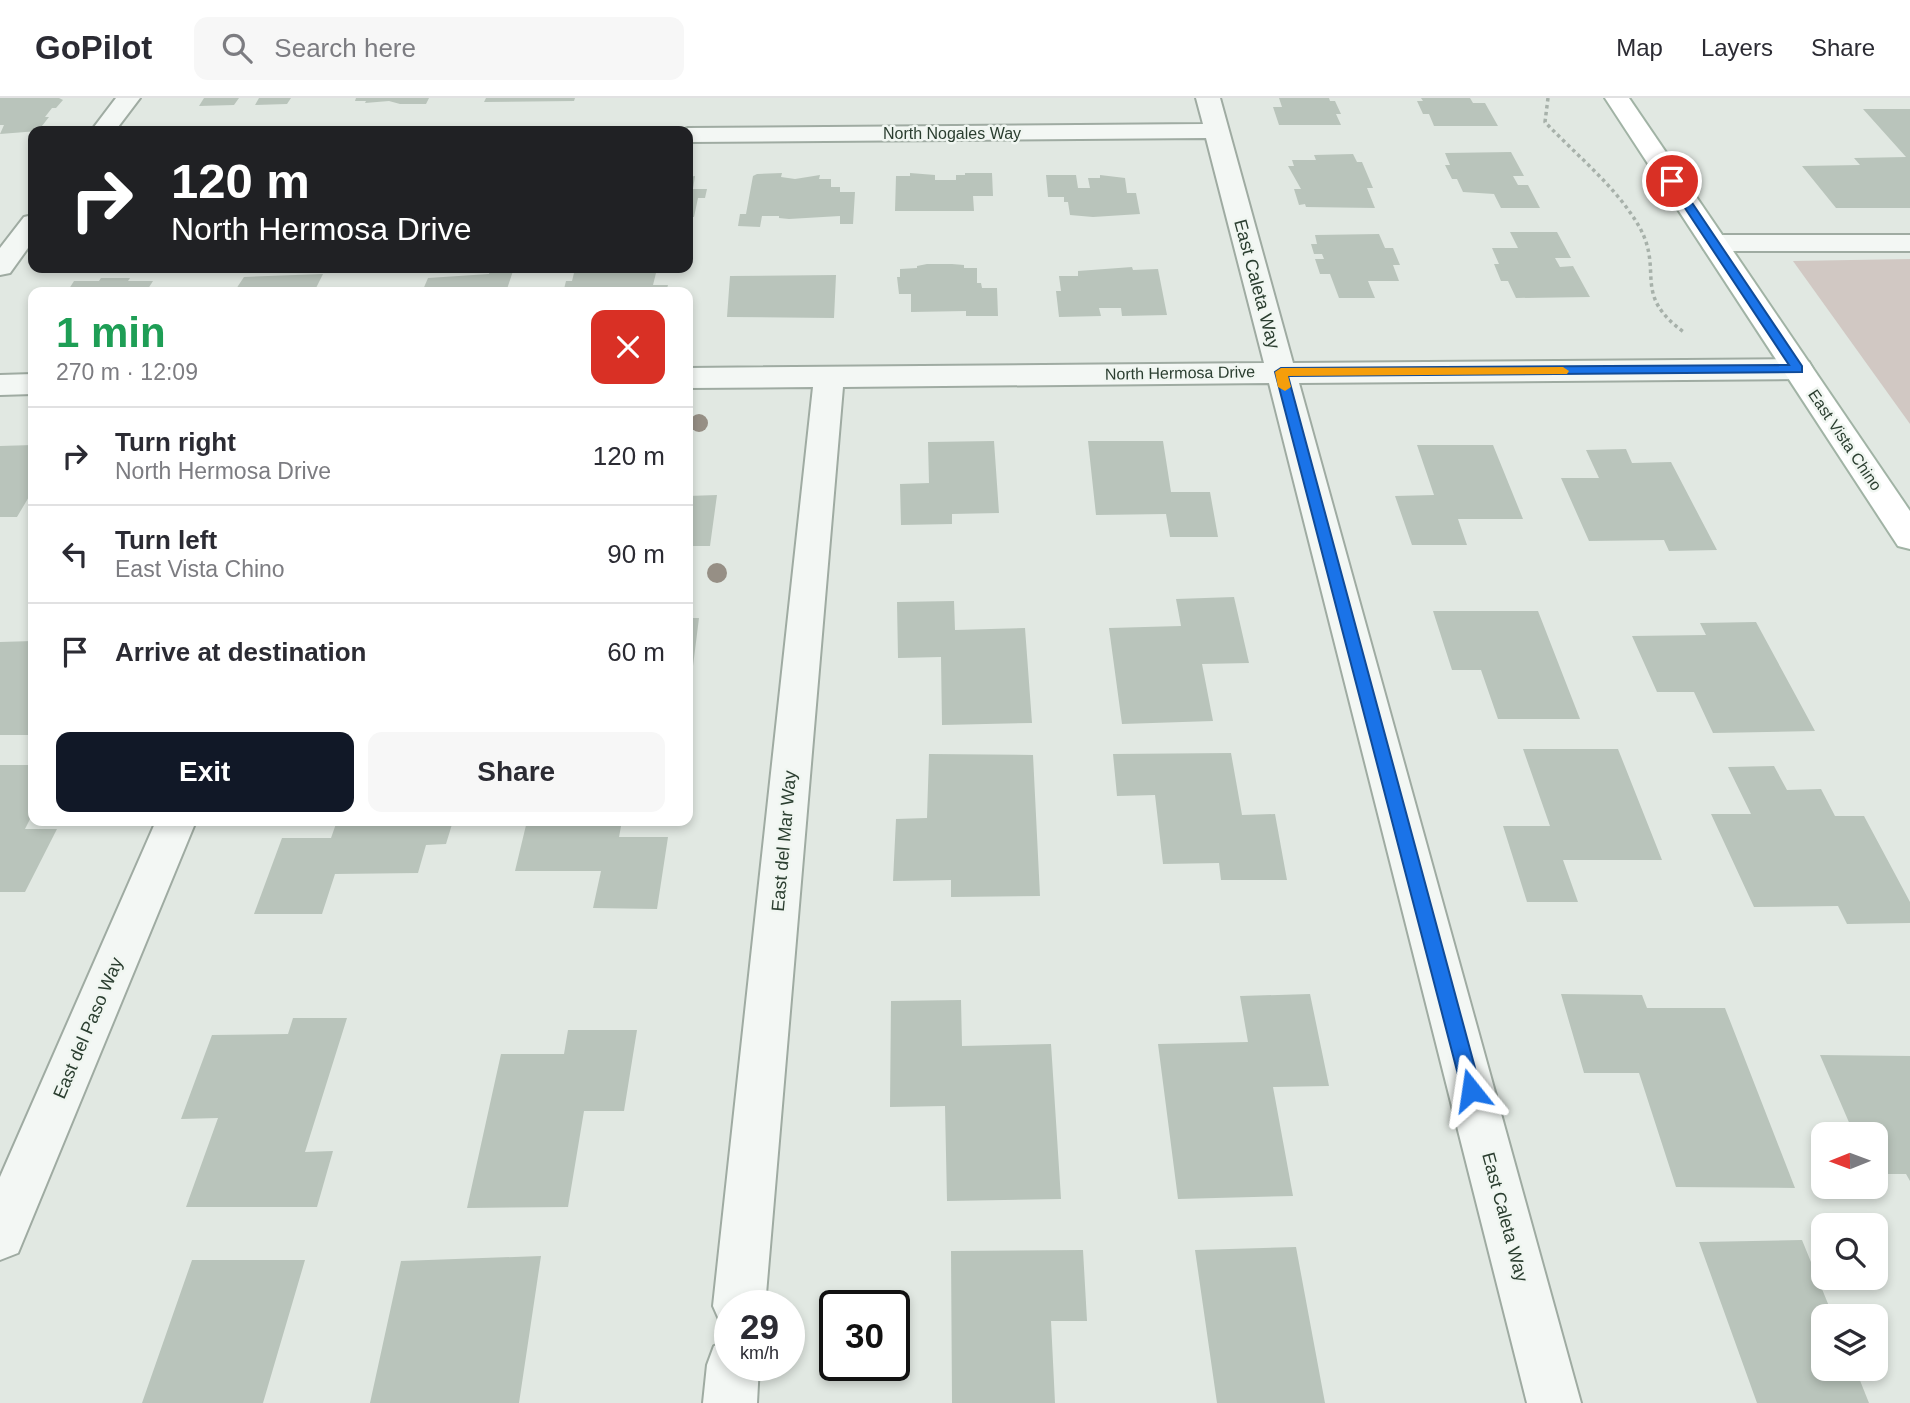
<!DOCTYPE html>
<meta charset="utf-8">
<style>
:root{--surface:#fff;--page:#f7f7f7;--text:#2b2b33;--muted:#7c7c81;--line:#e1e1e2;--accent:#111827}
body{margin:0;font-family:Helvetica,sans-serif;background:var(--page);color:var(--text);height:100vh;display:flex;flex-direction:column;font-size:26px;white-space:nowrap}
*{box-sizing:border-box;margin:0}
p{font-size:23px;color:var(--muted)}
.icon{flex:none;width:38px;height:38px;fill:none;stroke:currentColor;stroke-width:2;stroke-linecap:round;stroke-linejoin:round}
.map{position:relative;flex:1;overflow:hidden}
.drawer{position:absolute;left:28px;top:189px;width:665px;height:539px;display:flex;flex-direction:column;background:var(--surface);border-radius:14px;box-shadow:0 4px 10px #0003}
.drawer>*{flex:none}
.hud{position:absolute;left:28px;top:28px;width:665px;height:147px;border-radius:14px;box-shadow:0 4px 10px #0003;background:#202124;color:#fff;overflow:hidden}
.needle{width:46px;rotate:269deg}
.buttons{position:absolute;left:1811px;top:1024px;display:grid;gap:14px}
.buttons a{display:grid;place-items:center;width:77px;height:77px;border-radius:14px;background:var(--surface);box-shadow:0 4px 10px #0003;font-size:35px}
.speed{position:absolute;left:714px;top:1192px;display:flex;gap:14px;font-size:35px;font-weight:700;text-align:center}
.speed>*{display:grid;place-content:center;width:91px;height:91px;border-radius:50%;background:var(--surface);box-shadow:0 4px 10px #0003;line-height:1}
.speed small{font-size:18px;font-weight:400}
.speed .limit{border:4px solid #111;border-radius:10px;background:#fff;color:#111}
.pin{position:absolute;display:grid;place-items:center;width:60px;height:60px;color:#fff;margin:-30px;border:4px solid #fff;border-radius:50%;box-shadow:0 2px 7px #0007}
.me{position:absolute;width:77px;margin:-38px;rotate:345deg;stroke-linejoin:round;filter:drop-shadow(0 0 5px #0008)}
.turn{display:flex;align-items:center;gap:24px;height:147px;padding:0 28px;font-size:32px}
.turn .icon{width:91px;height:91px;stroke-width:2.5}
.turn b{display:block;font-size:49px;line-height:60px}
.round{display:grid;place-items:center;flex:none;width:74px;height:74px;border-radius:14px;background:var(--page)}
.overview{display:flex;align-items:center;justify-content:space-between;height:119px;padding:0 28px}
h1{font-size:42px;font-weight:600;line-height:52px;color:#1e9e55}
.action{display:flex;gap:14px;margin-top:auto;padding:14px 28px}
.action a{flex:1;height:80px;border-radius:14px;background:var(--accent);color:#fff;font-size:28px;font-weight:600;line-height:80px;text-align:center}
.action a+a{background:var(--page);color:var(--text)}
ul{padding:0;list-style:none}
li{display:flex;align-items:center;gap:21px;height:98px;padding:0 28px;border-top:2px solid var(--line)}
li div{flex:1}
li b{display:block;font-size:26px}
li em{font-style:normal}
header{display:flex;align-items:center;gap:42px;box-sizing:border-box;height:98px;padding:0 35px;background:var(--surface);border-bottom:2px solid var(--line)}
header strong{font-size:33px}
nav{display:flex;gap:38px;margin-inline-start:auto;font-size:24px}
.search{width:490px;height:63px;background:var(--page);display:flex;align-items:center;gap:18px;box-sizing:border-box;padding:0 24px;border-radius:14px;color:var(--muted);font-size:26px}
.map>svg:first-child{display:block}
.green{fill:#d1c8c3}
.building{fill:#b9c4bb}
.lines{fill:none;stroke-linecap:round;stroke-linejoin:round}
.minor-casing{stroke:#9faba2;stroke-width:4}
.major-casing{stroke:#a1b3a5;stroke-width:4}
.path{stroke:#a7b1aa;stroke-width:3.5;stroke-dasharray:3.5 3.5;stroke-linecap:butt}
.minor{fill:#f3f7f4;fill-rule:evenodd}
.major{fill:#fff;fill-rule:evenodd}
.tree{fill:#968f85}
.route{fill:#1a73e8;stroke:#114b97;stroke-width:2}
.slow{fill:#f59e0b}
.labels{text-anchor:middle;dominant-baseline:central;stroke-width:5;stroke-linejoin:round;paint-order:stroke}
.far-street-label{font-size:16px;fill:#2b3e30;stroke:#f0f6f1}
.street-label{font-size:18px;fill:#2b3e30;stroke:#f0f6f1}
</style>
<header>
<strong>GoPilot</strong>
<div class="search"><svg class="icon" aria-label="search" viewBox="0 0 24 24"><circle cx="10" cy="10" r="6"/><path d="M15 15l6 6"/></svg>Search here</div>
<nav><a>Map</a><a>Layers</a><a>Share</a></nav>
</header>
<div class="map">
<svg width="1910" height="1305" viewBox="0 0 1910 1305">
<rect width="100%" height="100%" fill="#e1e8e2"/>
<!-- green -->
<path class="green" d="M1910,161V326L1793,163Z"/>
<!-- building -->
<path class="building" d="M0,0H59L63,2L56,10H52L45,19H49L38,33L0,36L4,27H0Z
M204,0H239L234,7L199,8Z
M259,0H291L287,6L255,7Z
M356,0H429L426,6H400L389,3L365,5L366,3H355Z
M486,0H575L574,3L484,4Z
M1279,0H1329L1330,3H1335L1341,16H1336L1341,27H1279L1273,9H1282Z
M1421,0H1470L1473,5H1485L1498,28H1434L1429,16H1423L1417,3H1423Z
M1863,11H1910V110H1836L1802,68L1860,67L1854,60L1906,59Z
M1511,54L1524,78H1513L1518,87H1528L1540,110H1501L1494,96L1463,94L1457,81H1452L1445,67H1450L1445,55Z
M1353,56L1357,64H1362L1373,90H1367L1375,110L1306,109L1305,106L1299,107L1294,91H1301L1288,68H1294L1292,62H1316L1314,57Z
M782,75L781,79L795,81L820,77L819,81H831V89H840V94H855L853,126H840V118L789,121L779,120V118H762L760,129L738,128L740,116H746L753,78L757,76Z
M910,75L935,77V82H956V77H965V75H992L993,98H973L974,113H895L896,78H910Z
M1046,77H1076L1078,90H1090L1088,80H1100V77L1125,80L1127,95H1136L1140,116L1093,119L1070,117L1068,104H1064V99H1048Z
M695,78L693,91H707L705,100H698L694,119H688V79Z
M1510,134H1557L1571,160H1555L1560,169L1573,168L1590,199L1516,200L1508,183H1501L1494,166H1499L1492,150H1518Z
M1379,136L1385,150H1393L1400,167H1393L1399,183H1368L1375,200H1339L1330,176H1320L1315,161H1324L1322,156H1314L1311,146H1317L1315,137Z
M927,166H952L964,167V170H977V185H981L982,190H997L998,218H966V213L911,214V196H899L897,179H900V171L917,170V168Z
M1132,169L1133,172L1158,171L1167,217L1122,218L1121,210H1099L1101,218L1059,219L1056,193H1061L1059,178H1078V173Z
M491,170H514L506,194H422L428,180L489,176Z
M628,170L640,171L639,175H656L653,187H668L666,194H569L570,191H564L566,183H572L574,175H591L592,171Z
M323,176L314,194H234L244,179Z
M836,177L834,220L727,219L730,178Z
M101,180H130L128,183H153L146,194H67L74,183H99Z
M994,343L999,415L952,416V426L901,427L900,386L929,385L928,344Z
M1088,343H1163L1171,394H1210L1218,439H1170L1166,416L1096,417Z
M33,347V392L17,419H0V348Z
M1417,347H1493L1523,421H1458L1467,447H1412L1395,398L1434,397Z
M1626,351L1632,365L1671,364L1717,452L1669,453L1664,442L1589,443L1561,380H1599L1586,352Z
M717,397L710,448H688V398Z
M1234,499L1249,565L1202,566L1213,623L1122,626L1109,530L1181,528L1176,501Z
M954,503L955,532L1025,530L1032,625L942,627L941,559L898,560L897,504Z
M1433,513H1538L1580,621H1498L1481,572H1452Z
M688,520H699L692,576H688Z
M1756,524L1815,633L1713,635L1694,594H1657L1632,538L1706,537L1700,525Z
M33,543V637H0V544Z
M1523,651H1618L1662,762H1563L1578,804H1527L1503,728H1550Z
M1231,655L1242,717L1275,716L1287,782H1221L1219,765L1163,766L1155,697L1117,698L1113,656Z
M929,656L1033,657L1040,798L951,799V782L893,783L896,721L927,720Z
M0,667H33V715L25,731H57L25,794H0Z
M1774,668L1787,692L1821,691L1835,718H1864L1910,804V825L1847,826L1838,808L1754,809L1711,716H1751L1728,669Z
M337,723H453L446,746L426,747L418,775L335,776L322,816H254L282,740H331Z
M527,723H622L619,739H668L657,811L593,810L601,773H515Z
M1310,896L1329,988L1273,989L1293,1098L1178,1101L1158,946L1248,944L1240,898Z
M1561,896L1642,897L1647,910H1725L1795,1090L1676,1089L1639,975H1584Z
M961,902L962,948L1051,946L1061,1101L947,1103L945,1008L890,1009L891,903Z
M293,920H347L305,1054L333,1053L317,1109H186L218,1020L181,1021L212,937L288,936Z
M568,932H637L624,1013H584L568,1109L467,1110L501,956H564Z
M1820,957L1910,958V1083L1906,1076H1876V1036H1854Z
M1802,1142L1833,1218H1824V1270H1855L1869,1305H1757L1699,1144Z
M1296,1149L1325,1305H1217L1195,1152Z
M1083,1152L1087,1223H1051L1055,1305H952L951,1153Z
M541,1158L519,1305H370L401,1163Z
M192,1162H305L263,1305H142Z"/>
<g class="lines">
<!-- minor casing -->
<g class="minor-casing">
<path id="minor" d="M116,0H140L115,33H91Z
M1196,0H1220L1293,265L1798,261L1809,264L1813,271L1809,278L1798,281L1299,285L1581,1305H1527L1269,285L843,289L765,1208H730V1230L721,1226L713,1208L813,289L688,290V270L1264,265L1206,40L688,44V33H678L688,30L1203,26Z
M33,117V143L10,175L0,177V150L24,119Z
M1714,137H1910V153H1714L1704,151L1701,145L1704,139Z
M33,276V296L0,297V277Z
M156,723H196L18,1155L0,1162V1079Z
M730,1242V1267H759L757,1305H703L707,1267L714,1248Z"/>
</g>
<!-- major casing -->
<g class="major-casing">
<path id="major" d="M1605,0H1629L1910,413V451L1898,448Z"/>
</g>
<!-- path -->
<path class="path" d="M1548,0L1545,24C1576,57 1617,89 1640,130C1664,175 1631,196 1685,235"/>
<!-- minor -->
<use href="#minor" class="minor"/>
<!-- major -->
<use href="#major" class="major"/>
</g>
<!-- trees -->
<g class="tree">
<circle cx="699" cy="325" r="9"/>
<circle cx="717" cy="475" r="10"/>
</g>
<!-- route -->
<path class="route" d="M1668,81H1676L1802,268V274L1288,278L1481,992L1478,999L1471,1001L1465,999L1462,992L1275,274L1281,270L1789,267L1667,83Z"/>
<!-- slow -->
<path class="slow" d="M1563,269L1569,273L1567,276L1288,278L1291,289L1285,293L1278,289L1275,274L1281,270Z"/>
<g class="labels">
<!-- far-street labels -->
<g class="far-street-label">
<text x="952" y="35">North Nogales Way</text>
<text transform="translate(1180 275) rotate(-1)">North Hermosa Drive</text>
<text transform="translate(1845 342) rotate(56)">East Vista Chino</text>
</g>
<!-- street labels -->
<g class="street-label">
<text transform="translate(1257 186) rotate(75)">East Caleta Way</text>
<text transform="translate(784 743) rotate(-85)">East del Mar Way</text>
<text transform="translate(88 930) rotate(-67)">East del Paso Way</text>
<text transform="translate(1505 1119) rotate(75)">East Caleta Way</text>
</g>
</g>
</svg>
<div class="buttons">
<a><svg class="needle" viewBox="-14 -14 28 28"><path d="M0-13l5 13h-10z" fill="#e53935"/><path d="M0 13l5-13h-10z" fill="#7c7c81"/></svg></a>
<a><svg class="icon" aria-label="search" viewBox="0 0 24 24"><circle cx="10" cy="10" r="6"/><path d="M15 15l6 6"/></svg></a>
<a><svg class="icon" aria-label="layers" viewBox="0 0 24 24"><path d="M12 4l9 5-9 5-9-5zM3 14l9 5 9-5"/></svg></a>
</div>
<div class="speed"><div>29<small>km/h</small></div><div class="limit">30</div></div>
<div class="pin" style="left:1672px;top:83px;background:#d93025"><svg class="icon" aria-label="arrive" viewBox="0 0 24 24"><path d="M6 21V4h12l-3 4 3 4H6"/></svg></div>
<svg class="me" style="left:1471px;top:992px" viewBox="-20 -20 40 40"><path d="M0-17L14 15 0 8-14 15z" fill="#1a73e8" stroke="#fff" stroke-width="4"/></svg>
<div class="hud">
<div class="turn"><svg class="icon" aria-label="right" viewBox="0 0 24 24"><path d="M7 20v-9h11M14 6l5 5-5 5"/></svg><div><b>120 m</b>North Hermosa Drive</div></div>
</div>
<section class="drawer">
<div class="overview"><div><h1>1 min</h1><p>270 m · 12:09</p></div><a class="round" style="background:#d93025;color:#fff"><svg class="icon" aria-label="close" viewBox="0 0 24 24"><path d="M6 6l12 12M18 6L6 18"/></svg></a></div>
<ul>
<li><svg class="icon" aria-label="right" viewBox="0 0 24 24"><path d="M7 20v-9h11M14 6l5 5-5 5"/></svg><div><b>Turn right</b><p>North Hermosa Drive</p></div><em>120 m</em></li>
<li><svg class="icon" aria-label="left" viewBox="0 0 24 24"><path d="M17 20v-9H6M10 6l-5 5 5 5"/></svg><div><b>Turn left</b><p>East Vista Chino</p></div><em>90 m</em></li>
<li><svg class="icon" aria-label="arrive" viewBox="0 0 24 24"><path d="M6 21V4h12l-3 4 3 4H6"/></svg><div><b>Arrive at destination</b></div><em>60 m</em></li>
</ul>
<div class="action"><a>Exit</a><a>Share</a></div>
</section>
</div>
